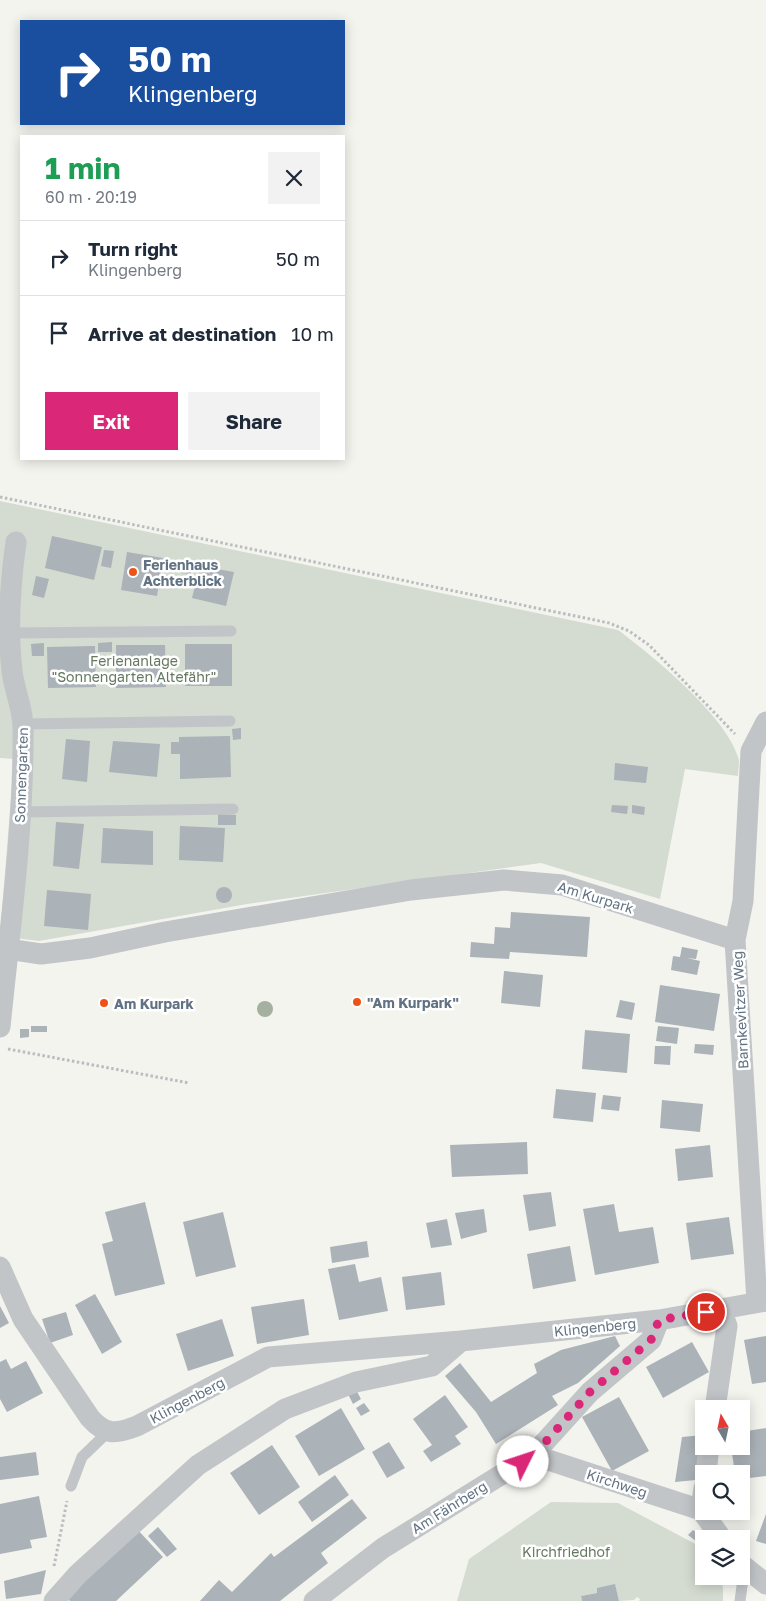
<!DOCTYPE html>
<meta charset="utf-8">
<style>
:root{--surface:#fff;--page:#f2f2f3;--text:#1f2937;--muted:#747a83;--line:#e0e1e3;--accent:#db2777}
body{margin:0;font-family:"Golos Text",sans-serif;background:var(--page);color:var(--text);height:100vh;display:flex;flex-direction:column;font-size:19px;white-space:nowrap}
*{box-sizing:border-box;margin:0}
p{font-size:16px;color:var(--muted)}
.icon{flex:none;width:28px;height:28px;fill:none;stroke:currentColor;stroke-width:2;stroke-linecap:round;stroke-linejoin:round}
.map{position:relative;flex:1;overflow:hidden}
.drawer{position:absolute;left:20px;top:135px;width:325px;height:325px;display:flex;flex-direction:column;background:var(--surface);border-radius:0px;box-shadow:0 2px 12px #0003}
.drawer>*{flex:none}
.top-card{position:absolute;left:20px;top:20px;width:325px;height:105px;border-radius:0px;box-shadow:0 2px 12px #0003;background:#1a4fa0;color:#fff;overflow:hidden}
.needle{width:32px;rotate:351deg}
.fabs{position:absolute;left:695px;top:1400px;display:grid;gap:10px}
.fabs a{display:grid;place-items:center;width:55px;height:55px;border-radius:0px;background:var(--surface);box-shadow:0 2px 12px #0003;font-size:25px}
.pin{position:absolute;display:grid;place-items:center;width:42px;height:42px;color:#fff;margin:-21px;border:2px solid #fff;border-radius:50%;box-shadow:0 1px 5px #0007}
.me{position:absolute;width:55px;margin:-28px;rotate:49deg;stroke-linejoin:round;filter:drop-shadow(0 0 4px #0008)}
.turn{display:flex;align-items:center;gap:18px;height:105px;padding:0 25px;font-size:22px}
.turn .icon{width:65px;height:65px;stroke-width:2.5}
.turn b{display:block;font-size:35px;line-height:42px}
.round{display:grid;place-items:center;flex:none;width:52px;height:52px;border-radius:0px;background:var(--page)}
.summary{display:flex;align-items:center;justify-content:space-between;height:85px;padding:0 25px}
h1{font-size:30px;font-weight:700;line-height:38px;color:#1e9e55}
.primary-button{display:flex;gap:10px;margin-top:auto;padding:10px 25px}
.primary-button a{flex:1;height:58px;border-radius:0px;background:var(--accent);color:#fff;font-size:20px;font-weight:700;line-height:58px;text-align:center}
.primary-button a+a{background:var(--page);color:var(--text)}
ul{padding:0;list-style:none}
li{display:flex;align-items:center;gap:15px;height:75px;padding:0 25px;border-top:1px solid var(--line)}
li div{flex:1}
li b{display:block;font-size:19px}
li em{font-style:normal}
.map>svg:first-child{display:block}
.green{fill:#d4dbd0}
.building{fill:#abb2b8}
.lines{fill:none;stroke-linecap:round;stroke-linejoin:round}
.path{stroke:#babdbf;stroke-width:3;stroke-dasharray:2.5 2.5;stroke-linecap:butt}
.lane{stroke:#c1c5c8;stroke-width:11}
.street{stroke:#c1c5c8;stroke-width:21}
.tree{fill:#a5b0a0}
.route{stroke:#db2777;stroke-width:9;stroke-dasharray:0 16.2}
.poi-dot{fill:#ed5217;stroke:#fff;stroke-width:2}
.labels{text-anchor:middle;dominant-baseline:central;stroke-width:5;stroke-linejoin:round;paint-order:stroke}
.poi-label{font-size:14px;font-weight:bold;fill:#617283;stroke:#fff;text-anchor:start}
.park-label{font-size:14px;fill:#647960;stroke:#fff}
.street-label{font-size:14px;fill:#617283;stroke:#fff}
</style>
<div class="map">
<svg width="766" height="1601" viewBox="0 0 766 1601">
<rect width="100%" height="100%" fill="#f4f4ef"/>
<!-- green -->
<path class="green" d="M0,501L618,630C653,656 725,715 738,757C740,762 738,770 738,776L685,769L660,899L541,863L247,904L39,941L0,936L14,759L0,758Z
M551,1502L618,1503L701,1547L704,1552V1576H717L723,1587V1601H639L640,1599L637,1597L634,1600L619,1601L615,1585L597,1588V1593L581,1596L582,1601H457L469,1559Z"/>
<!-- building -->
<path class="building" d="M52,536L102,547L94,580L45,568Z
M104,550L114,551L111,568L101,566Z
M127,552L163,558L157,596L121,590Z
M183,565L192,567L191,574L181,573Z
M200,566L234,572L226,606L192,598Z
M36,576L49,579L44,598L32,595Z
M112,642V652H98V643Z
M44,643V656H32L31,644Z
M185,644H232V686H185Z
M116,645H165L166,687L116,688Z
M95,646L96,687L48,688L47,647Z
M241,728V739L233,740L232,729Z
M230,736L231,777L180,779V754H171V742H179V737Z
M66,739L90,741L87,782L62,779Z
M113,741L160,744L157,777L109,772Z
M615,763L648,767L646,783L614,780Z
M612,805L628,806L627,814L611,812Z
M632,805L645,807L644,815L632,813Z
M218,814L236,815V825H218Z
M56,822L84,824L79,869L53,866Z
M180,826L225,828L223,862L179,860Z
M103,828L153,831V865L101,863Z
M216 895a8 8 0 1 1 16 0a8 8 0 1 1-16 0Z
M47,890L91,894L88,930L44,926Z
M511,912L590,917L587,957L510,952L509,959L470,957L471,942L494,944L495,927L510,928Z
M682,947L698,950L696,959L687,958L700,961L697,975L671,970L673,956L680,957Z
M504,971L543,975L540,1007L501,1003Z
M660,985L720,994L714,1031L655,1022Z
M620,1000L635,1003L632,1020L616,1017Z
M31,1026H47V1032H31Z
M658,1026L679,1028L677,1044L656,1041Z
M20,1029H29V1037L20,1038Z
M585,1030L630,1034L627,1073L582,1069Z
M695,1044L714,1045L713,1055L694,1053Z
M655,1046H671L670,1065L654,1064Z
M556,1089L596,1093L593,1122L553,1118Z
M603,1095L621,1097L619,1111L601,1109Z
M662,1100L703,1104L700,1132L660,1128Z
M527,1142L528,1174L452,1177L450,1145Z
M710,1145L713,1177L678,1181L675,1149Z
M551,1192L556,1226L529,1231L523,1195Z
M145,1202L165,1284L115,1296L102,1244L113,1241L105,1212Z
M614,1204L619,1232L653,1227L659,1263L595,1275L583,1209Z
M484,1209L487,1232L461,1239L455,1213Z
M223,1212L236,1267L196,1277L183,1222Z
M729,1217L734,1254L691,1260L686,1223Z
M447,1219L452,1245L431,1248L426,1223Z
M367,1241L369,1257L332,1263L330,1247Z
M570,1246L576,1281L533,1289L527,1254Z
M355,1264L359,1282L381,1277L388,1311L339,1320L328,1269Z
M441,1272L445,1305L406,1310L402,1277Z
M95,1294L122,1342L102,1354L75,1305Z
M304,1299L309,1335L257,1344L251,1307Z
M0,1306L9,1323L0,1328Z
M66,1312L73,1335L50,1343L42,1319Z
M222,1319L234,1356L188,1371L176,1334Z
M615,1336L620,1346L578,1383L552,1396L558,1405L496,1444L476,1412L445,1376L460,1363L491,1402L537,1373L534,1364L561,1350Z
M766,1336V1382L752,1384L744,1340Z
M692,1342L709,1372L663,1398L646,1367Z
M6,1359L11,1369L26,1361L43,1393L7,1412L0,1399V1362Z
M355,1388L361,1399L353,1404L347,1392Z
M445,1395L468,1427L455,1436L461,1444L431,1462L423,1451L432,1445L413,1419Z
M619,1397L649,1451L612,1471L582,1417Z
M364,1403L370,1411L361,1416L356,1408Z
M341,1408L365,1449L319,1476L295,1436Z
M766,1428V1476L741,1479V1474H735L731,1446H741V1432Z
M703,1435L696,1480L675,1482L682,1437Z
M389,1442L405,1468L387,1478L372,1452Z
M272,1445L300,1487L259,1515L230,1473Z
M36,1452L39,1475L0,1480V1457Z
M335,1475L349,1495L312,1522L298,1502Z
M39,1496L47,1537L30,1540L32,1548L0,1554V1504Z
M352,1499L367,1518L321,1553L328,1563L280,1601H200L219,1580L232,1592L271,1553L274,1557Z
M766,1514V1544L756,1541Z
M158,1527L177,1549L167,1557L148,1536Z
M136,1528L163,1557L116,1601H70L64,1595Z
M693,1530L701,1535L696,1541L688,1535Z
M46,1570L41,1594L6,1599L4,1581Z
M615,1584L619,1601H582L581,1596L597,1593V1588Z"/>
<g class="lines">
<!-- path -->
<path class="path" d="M0,497L609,623L629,631L649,645L735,734
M8,1049L189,1083
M54,1566L67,1501"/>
<!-- lane -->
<path class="lane" d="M11,633L231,631
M23,724L230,721
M21,812L233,809
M71,1486L82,1457L108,1432
M740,1601L742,1586L747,1570"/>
<!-- street -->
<path class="street" d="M0,948L41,954L90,948L165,932L411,890L504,880L562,885L735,940
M0,1027C10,927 24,827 23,727C23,708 14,690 12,671C7,628 10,585 16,542
M0,1267L23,1319L90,1418C106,1436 116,1434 137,1426L268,1357L461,1341L432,1366L356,1382L285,1409L198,1465L78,1574L54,1601
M757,1302L735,940L743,901L751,751L766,722
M461,1341L659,1320L766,1301
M715,1409L727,1326L721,1309
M533,1455L701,1510
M706,1474L709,1446
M704,1488L701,1510L722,1539
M741,1564L766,1584
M314,1601L383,1548L533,1455L590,1392L651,1340L659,1320"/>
</g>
<!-- trees -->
<circle class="tree" cx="265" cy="1009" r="8"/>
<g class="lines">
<!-- route -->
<path class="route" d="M523,1462L533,1456L590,1392L651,1340L659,1320L706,1312"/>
</g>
<!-- markers -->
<g class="poi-dot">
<circle cx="133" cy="572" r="5"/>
<circle cx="357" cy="1002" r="5"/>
<circle cx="104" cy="1003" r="5"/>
</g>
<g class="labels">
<!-- poi labels -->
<g class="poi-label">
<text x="143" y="564">Ferienhaus<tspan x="143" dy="16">Achterblick</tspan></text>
<text x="367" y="1002">"Am Kurpark"</text>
<text x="114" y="1003">Am Kurpark</text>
</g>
<!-- park labels -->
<g class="park-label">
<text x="134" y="660">Ferienanlage<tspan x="134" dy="16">"Sonnengarten Altefähr"</tspan></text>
<text x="566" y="1551">Kirchfriedhof</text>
</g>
<!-- street labels -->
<g class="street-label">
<text transform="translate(21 775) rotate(-88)">Sonnengarten</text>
<text transform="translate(596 897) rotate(17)">Am Kurpark</text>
<text transform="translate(740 1010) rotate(-93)">Barnkevitzer Weg</text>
<text transform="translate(595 1327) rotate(-6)">Klingenberg</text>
<text transform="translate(187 1400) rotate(-28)">Klingenberg</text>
<text transform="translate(617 1483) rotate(18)">Kirchweg</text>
<text transform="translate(449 1507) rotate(-32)">Am Fährberg</text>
</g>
</g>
</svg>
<div class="fabs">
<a><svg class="needle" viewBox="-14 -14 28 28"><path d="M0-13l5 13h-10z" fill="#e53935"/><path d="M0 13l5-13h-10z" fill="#747a83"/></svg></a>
<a><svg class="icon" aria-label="search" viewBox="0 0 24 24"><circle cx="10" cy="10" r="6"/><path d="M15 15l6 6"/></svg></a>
<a><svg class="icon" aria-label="layers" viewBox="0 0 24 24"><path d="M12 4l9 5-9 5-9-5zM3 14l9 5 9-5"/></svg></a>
</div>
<div class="pin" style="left:706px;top:1312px;background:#d93025"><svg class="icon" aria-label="arrive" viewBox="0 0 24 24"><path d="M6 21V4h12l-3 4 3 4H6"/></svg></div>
<svg class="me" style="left:523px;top:1462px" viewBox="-20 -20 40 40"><circle r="19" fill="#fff"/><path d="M0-13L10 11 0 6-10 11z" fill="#db2777"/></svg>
<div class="top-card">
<div class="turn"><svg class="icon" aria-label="right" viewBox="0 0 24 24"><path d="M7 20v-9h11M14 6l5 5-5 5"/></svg><div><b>50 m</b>Klingenberg</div></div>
</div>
<section class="drawer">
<div class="summary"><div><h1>1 min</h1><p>60 m · 20:19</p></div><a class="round"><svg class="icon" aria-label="close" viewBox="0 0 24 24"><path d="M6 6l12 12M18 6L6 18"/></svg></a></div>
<ul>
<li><svg class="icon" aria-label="right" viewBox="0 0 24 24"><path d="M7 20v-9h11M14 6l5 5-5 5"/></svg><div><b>Turn right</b><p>Klingenberg</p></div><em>50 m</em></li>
<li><svg class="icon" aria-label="arrive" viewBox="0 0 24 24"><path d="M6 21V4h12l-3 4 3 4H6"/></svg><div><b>Arrive at destination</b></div><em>10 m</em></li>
</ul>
<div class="primary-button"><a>Exit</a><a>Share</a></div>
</section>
</div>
